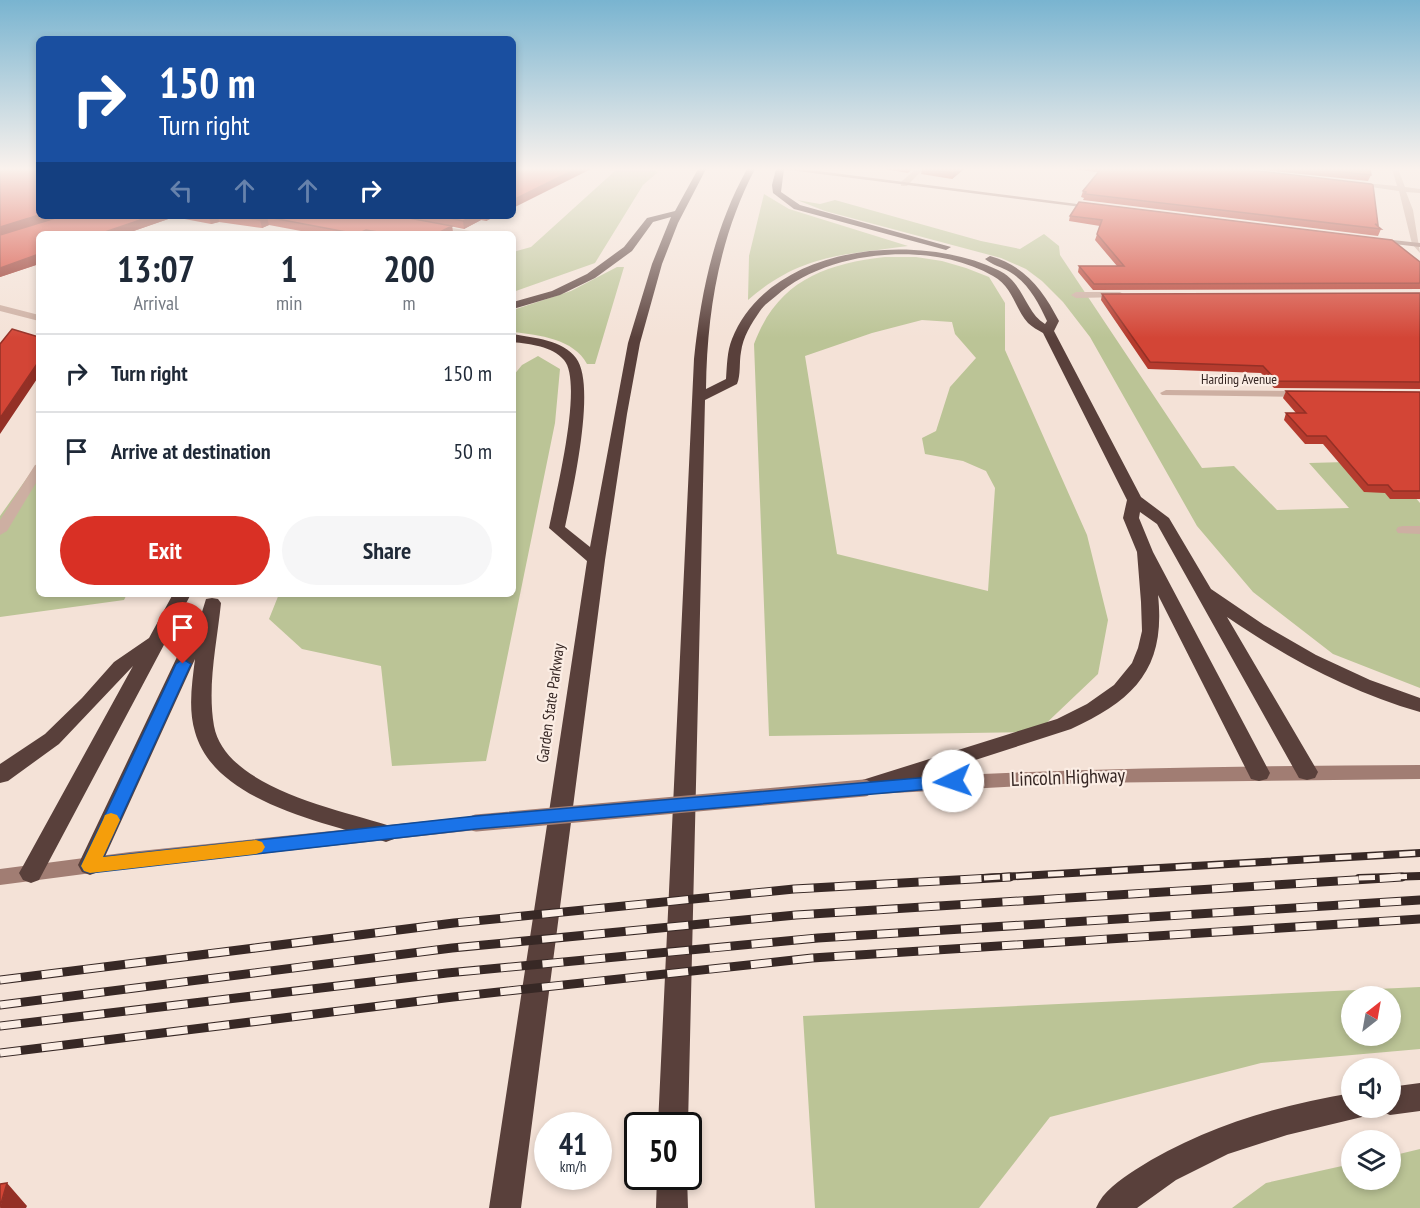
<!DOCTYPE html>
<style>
:root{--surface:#fff;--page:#f6f6f7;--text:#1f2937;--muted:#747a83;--line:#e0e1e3;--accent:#d93025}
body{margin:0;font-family:"PT Sans Narrow",sans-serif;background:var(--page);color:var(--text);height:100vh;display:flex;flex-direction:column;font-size:22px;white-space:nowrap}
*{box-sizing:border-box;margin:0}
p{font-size:20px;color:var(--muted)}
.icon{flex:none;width:33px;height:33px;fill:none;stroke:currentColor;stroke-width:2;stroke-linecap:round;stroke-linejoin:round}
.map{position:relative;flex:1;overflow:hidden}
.details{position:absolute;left:36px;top:231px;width:480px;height:366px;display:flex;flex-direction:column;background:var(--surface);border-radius:9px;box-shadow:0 3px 9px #0003}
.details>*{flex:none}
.hud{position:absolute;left:36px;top:36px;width:480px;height:183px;border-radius:9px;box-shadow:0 3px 9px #0003;background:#1a4fa0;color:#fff;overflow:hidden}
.needle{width:39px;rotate:31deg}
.buttons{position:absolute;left:1341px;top:986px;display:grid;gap:12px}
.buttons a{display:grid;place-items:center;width:60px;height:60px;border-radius:50%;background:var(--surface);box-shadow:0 3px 9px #0003;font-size:30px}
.speed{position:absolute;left:534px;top:1112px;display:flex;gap:12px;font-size:30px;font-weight:700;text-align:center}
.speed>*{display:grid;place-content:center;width:78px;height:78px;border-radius:50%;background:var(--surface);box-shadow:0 3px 9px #0003;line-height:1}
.speed small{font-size:15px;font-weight:400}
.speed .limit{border:3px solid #111;border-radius:9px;background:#fff;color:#111}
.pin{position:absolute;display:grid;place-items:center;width:51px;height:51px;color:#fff;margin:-62px -26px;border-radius:50% 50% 50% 0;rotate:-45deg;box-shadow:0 0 6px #0007}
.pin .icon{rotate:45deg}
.me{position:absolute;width:66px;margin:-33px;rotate:266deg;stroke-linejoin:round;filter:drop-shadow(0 0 4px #0008)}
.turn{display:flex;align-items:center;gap:21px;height:126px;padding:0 24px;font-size:27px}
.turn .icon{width:78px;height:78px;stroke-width:2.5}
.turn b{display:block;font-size:42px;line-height:51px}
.lanes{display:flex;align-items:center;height:57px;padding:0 24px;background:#0003;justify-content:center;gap:30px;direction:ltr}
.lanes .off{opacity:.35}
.eta{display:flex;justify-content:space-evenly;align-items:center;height:102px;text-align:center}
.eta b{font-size:36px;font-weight:700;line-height:42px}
.button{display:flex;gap:12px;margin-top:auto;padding:12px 24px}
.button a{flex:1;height:69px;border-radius:36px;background:var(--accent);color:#fff;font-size:24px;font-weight:700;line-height:69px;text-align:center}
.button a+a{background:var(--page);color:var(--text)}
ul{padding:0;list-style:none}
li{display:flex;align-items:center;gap:18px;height:78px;padding:0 24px;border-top:2px solid var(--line)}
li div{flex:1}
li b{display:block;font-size:22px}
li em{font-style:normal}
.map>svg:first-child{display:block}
.green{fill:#bbc496;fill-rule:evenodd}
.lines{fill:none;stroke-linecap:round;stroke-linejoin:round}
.street{fill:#cdafa2;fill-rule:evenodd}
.secondary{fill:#a17d73;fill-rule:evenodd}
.highway{fill:#59403b;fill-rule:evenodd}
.rail-far1-casing{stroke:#372825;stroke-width:8}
.rail-casing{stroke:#372825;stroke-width:9}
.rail-far1{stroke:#fbede4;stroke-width:5;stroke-dasharray:16;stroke-linecap:butt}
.rail{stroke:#fbede4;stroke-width:7;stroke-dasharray:21;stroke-linecap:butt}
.secondary-bridge{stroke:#a17d73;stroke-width:17}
.wall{fill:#b53b2e}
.shaded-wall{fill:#943026}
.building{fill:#d34536;stroke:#943026;stroke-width:1.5}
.route{fill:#1a73e8;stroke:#114b97;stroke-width:1.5}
.slow{fill:#f59e0b}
.labels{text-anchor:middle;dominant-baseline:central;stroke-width:4.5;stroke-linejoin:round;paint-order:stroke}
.far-street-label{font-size:14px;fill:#372825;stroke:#fbede4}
.street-label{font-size:16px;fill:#372825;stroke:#fbede4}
.near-street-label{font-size:20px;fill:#372825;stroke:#fbede4}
</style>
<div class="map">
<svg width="1420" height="1208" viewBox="0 0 1420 1208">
<rect width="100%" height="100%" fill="#f4e2d7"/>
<!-- green -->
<path class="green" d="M617,169H651L658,172L643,185L595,263L513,292V252L531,247Z
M764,194L789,209L908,246C843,255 801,254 748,300L749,256Z
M797,200L820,204L835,200L981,241L1020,249L1044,234L1059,246L1060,255L1202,468L1234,466L1277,510L1349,508L1309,463L1384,461L1420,503V688L1333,654L1253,592L1197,526L1090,337L1063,302L1042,281L1026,269L1001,258L825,211Z
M885,257H916L942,261L966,268L989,277L1005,303V350L1087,535L1108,620L1098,674L1037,732L769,736L754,344C777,282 823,264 885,257ZM922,320L952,322L955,334L976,358L950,387L936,431L922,438L925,454L963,461L986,471L995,488L988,591L837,554L805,356L872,333Z
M617,267H624L595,364H587C574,339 539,335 513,332V310L571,291Z
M538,356L560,369L555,423L486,761L392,766L381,666L302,649L269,619L279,594H513V376L522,365Z
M39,461V594H127L124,600L0,617V516Z
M1420,987V1049L1261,1063L1050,1117L979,1208H815L803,1016ZM1352,996H1390V1035H1352Z
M1420,1149V1208H1232L1266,1183L1351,1164L1352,1179H1390L1391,1156Z"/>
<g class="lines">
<!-- street -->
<path class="street" d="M916,169H923L907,186H901V182Z
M1392,169H1398L1405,187L1420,189V193L1406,192L1413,210L1420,253L1412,244L1399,191L1350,184L1354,182L1397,186Z
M428,224L476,232L480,234H462L431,228H428Z
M1120,292L1125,295L1123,297L1076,298L1071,295L1076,292Z
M0,305L39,315V321L0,311Z
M1166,390L1303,391L1309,394L1303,397L1162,395L1160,393Z
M39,464V478L7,531L0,535V520L35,465Z
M1403,526H1420V534L1398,533L1396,530L1398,527Z"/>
<!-- secondary -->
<path class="secondary" d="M781,169H802L1101,207L1097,209Z
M1374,238L1420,243V247L1377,242H1374Z
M1420,765V779L1080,783L876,794L869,792L867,787L869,782L876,780C1057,768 1238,766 1420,765Z
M476,816L483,818L486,823L483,828L476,830L130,868L0,885V869L130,852Z"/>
<!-- highway -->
<path class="highway" d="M698,169H706L678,223L662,264L640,343L627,414L605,560L521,1208H489L587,561L549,528C555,497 584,383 564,360C552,346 530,344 513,342V334C534,338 563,340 576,358C597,385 572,493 565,527L590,547L628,343L652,264L671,217L653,222L632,251L595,278L560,295L513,309V302L552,291L587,274L624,247L647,218L675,211Z
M747,169H755C719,238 707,312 706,389L726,379C727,366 727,351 732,339C770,244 917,231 998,270C1024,282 1025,312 1045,324L1047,321C1038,302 1029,284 1010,272C1002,267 992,265 985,259L990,256C1025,266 1043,290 1059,321L1054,331L1141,497L1169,518L1211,589L1264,625L1316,655L1370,680L1420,698V712C1350,692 1287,658 1227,617L1318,772L1315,778L1307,780L1299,778L1157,524L1140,512L1139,518L1153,552L1270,773L1267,779L1259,781L1251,779L1158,595C1166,668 1135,700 1071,729L864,796L856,794L853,788L856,782L1057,719L1087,704L1114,685L1132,663L1138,648L1142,631L1141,602L1137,552L1123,518L1127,500L1043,333C1038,330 1032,327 1028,323C1014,307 1013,287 993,276C932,241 829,249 776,296C771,300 764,305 760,311C751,324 743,337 741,352C739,362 741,375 737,384L705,400L688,1125H658L694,359C701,292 714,229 747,169Z
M776,169H784L781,192L800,205L951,247L946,250L794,209L773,193L772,185Z
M173,594H191L39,880L31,883L23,880L19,873L23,866L133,666L59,744L8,781L0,783V764L45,734L82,698L114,662L149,638Z
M212,598L218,599L221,603C217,643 207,686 214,726C226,789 342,810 394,827L398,833L394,839L386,842C325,822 215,803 195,732C188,709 192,683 195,659L98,872L90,875L82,872L78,865L196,617L202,612L206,599Z
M1420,1083V1111L1390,1115L1380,1111L1378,1107H1390V1087Z
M1352,1093V1107H1367L1362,1117L1287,1135L1228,1154L1176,1180L1137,1208H1096C1103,1191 1120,1180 1135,1170C1201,1128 1275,1106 1352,1093Z
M657,1176H687L688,1208H656Z"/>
<!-- rail-far1 casing -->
<g class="rail-far1-casing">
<path id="rail-far1" d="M984,878L1420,853
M1359,878L1420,876"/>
</g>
<!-- rail casing -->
<g class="rail-casing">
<path id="rail" d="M0,980L454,923L794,889L1010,877
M0,1005L452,948L796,915L1402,877
M0,1026L447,973L818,938L1420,900
M0,1053L453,997L812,958L1420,919"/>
</g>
<!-- rail-far1 -->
<use href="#rail-far1" class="rail-far1"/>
<!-- rail -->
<use href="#rail" class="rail"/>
<!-- secondary-bridge -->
<path class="secondary-bridge" d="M476,823L864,788"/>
</g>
<!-- wall -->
<path class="wall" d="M0,169L39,216H398L452,226L453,234H317L269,225L262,228L219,222L211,224L174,217L125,234H39V264L0,277Z
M884,169H912L908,173Z
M922,169H964L952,179L921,174Z
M1071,169H1241L1378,225L1377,226L1381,229L1378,236L1083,200L1084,198L1081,197L1083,191L1098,172Z
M1254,169H1370L1371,175L1368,181Z
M401,216H496L486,221L481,220L464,229Z
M1070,216L1420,262V289L1093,290L1078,272L1079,266H1117L1095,240L1100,226L1069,221Z
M1420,293V389L1274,388L1261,373L1148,369L1101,300L1102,294Z
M1286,391L1420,392V499H1390L1385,493L1364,492L1323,444H1305L1284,420L1286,413H1296L1283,398Z"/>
<!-- shaded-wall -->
<path class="shaded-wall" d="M576,169H591L513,208V200Z
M958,169H964L952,179L953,173Z
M39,215V216H63L0,236V227Z
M152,216H174V217L125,234H99Z
M211,216H218L219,222L211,224L209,217Z
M473,216H480L481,220L464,229L463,221Z
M485,216H496L486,221Z
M267,217L269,225L262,228L260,220Z
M452,226L453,234H436Z
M366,230L367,234H357Z
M39,254V264L0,277V268Z
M39,361V376L0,434V418Z
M7,1183L27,1206L26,1208H0Z"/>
<!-- building -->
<path class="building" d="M0,169H39V215L0,227Z
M513,169H576L513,200Z
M926,169H958L953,173Z
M1101,169H1241L1371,184L1373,185L1378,225L1375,224L1381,229L1085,194L1086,192L1083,191Z
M1313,169H1370L1371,175Z
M1079,202L1392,240L1420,262V283L1094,284L1079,266H1124L1097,234L1102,220L1070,216Z
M62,216H152L99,234H39V254L0,268V235Z
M233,216H398L452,226L436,234H390L366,230L357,234L267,217L260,220Z
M439,216H473L463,221Z
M1420,293V382L1277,381L1263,366L1150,362L1102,294Z
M12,329L39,337V361L0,418V344Z
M1286,391L1420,392V491H1393L1388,485H1368L1326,436H1307L1286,413H1306Z
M7,1183L0,1207V1184Z"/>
<!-- sky -->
<linearGradient id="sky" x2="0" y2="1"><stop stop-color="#79b4d0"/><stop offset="0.5" stop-color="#faf2ed"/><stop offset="1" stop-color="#faf2ed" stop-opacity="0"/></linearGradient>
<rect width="1420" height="338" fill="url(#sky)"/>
<!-- route -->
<path class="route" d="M183,659L191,664L103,857L476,816L953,775L959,777L961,781L959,786L953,787L476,829L90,873L84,871L81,866L176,664Z"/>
<!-- slow -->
<path class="slow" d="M111,813L117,815L120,820L103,857L256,840L262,842L265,847L262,852L256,854L90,873L84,871L81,866L103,820L105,815Z"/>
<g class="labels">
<!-- far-street labels -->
<g class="far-street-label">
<text x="1239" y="379">Harding Avenue</text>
</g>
<!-- street labels -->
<g class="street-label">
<text transform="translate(550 703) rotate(-82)">Garden State Parkway</text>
</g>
<!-- near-street labels -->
<g class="near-street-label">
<text transform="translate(1068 777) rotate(-2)">Lincoln Highway</text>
</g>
</g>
</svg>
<div class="buttons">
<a><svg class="needle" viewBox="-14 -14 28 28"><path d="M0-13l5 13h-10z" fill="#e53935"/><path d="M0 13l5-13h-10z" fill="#747a83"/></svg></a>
<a><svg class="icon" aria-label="sound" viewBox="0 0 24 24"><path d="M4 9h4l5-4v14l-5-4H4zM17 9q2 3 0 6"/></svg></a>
<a><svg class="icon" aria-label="layers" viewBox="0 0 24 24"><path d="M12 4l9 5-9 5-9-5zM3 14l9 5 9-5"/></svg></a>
</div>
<div class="speed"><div>41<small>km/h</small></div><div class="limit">50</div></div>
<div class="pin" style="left:183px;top:664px;background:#d93025"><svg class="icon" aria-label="arrive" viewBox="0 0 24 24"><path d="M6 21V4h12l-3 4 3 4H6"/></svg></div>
<svg class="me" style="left:953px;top:781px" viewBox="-20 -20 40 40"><circle r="19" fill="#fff"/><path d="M0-13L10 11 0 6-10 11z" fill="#1a73e8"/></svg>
<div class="hud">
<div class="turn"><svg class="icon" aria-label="right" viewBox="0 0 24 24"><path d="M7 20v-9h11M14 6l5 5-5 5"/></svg><div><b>150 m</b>Turn right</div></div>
<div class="lanes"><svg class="icon off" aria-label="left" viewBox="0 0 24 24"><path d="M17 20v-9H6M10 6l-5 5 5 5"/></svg><svg class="icon off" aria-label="ahead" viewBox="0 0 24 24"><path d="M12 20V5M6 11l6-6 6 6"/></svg><svg class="icon off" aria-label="ahead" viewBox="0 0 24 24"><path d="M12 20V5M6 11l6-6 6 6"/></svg><svg class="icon" aria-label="right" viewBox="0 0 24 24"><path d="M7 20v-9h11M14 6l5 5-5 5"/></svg></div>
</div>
<section class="details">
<div class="eta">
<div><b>13:07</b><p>Arrival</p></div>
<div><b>1</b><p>min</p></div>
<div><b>200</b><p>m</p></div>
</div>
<ul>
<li><svg class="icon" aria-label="right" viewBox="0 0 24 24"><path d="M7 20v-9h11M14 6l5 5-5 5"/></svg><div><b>Turn right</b></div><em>150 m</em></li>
<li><svg class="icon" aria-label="arrive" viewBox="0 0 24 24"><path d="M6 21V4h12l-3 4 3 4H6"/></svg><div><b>Arrive at destination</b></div><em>50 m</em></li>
</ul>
<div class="button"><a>Exit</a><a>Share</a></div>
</section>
</div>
